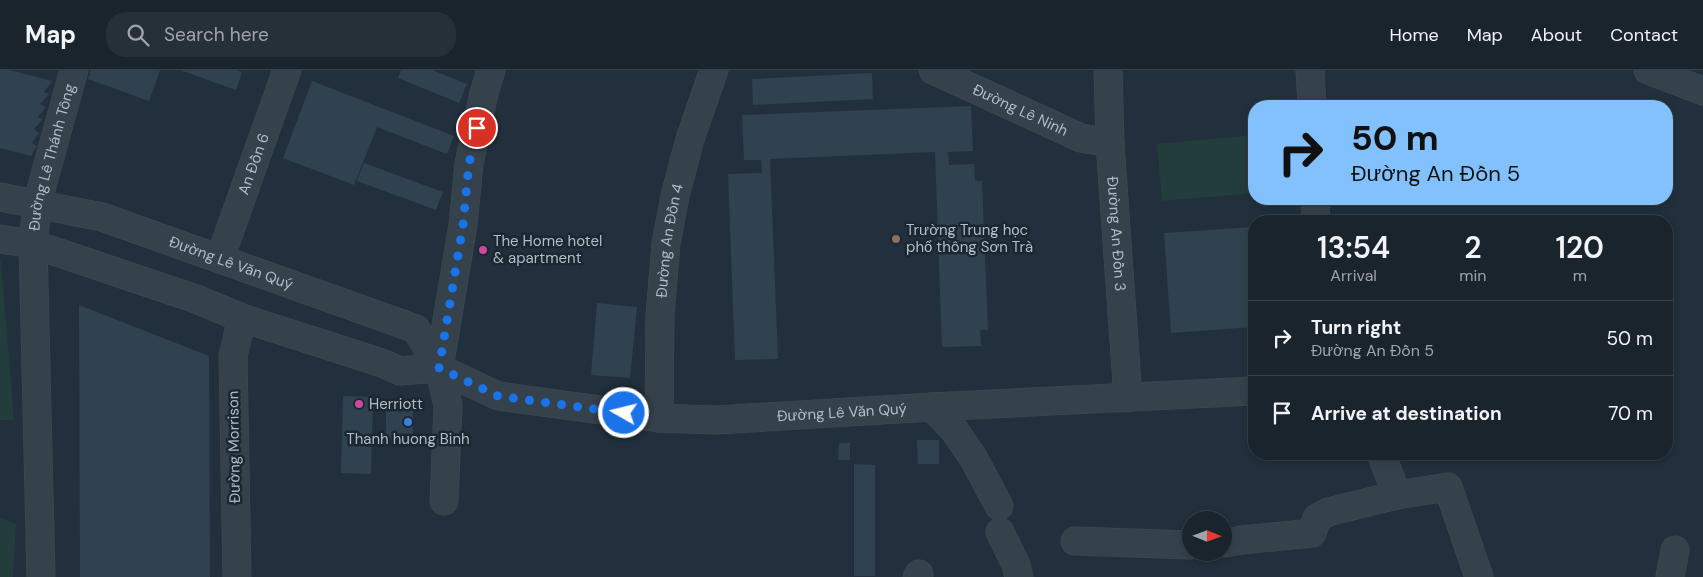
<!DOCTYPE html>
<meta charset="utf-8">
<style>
:root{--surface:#19242d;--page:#263039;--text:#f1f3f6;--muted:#9fa4aa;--line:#374149}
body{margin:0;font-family:"DM Sans",sans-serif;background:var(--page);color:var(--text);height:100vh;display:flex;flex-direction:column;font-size:19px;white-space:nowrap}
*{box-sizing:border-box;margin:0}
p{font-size:16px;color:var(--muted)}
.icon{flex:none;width:28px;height:28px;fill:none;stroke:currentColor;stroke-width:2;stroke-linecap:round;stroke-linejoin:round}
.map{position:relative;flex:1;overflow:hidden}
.side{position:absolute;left:1248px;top:145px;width:425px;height:245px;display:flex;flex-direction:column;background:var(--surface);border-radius:20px;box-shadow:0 2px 8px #0003,0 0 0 1px var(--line)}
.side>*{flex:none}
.guide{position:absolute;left:1248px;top:30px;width:425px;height:105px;border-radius:20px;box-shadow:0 2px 8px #0003,0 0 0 1px var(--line);background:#82c1fc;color:#111;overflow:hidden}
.needle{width:32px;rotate:91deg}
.tools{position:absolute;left:1182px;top:441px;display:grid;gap:10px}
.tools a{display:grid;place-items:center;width:50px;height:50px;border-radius:50%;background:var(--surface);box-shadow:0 2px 8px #0003,0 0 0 1px var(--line);font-size:25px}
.pin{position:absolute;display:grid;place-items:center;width:42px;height:42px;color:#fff;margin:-21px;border:2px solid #fff;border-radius:50%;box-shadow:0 1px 5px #0007}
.me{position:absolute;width:55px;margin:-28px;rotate:278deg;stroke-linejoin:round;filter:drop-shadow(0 0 4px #0008)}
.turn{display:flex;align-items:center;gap:18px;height:105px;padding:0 20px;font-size:22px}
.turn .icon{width:65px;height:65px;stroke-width:2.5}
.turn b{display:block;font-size:35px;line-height:42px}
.eta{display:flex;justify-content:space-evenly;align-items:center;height:85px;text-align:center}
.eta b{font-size:30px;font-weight:600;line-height:35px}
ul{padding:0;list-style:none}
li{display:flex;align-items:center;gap:15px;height:75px;padding:0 20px;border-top:1px solid var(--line)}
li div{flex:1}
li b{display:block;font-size:19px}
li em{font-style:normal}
header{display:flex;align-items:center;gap:30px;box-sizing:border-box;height:70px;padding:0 25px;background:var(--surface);border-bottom:1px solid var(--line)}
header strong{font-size:24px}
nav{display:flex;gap:28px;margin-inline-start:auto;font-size:18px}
.search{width:350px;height:45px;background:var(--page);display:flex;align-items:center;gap:12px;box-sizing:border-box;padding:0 18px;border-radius:20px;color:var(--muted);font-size:19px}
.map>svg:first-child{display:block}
.green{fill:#233d3d}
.building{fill:#304250}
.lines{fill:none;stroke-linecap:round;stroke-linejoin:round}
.minor-casing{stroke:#3f4b55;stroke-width:29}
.minor{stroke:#35424c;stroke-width:28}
.route{stroke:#1a73e8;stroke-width:9;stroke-dasharray:0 16.2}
.education-dot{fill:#8d6e63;stroke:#1b2731;stroke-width:2}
.hotel-dot{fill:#d1479c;stroke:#1b2731;stroke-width:2}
.shop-dot{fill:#3f7fe0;stroke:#1b2731;stroke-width:2}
.labels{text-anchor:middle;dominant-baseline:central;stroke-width:5;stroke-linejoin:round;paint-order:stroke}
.street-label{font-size:15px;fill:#b1bdc8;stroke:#1b2731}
.poi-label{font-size:15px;fill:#b1bdc8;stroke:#1b2731;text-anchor:start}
</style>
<header>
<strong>Map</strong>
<div class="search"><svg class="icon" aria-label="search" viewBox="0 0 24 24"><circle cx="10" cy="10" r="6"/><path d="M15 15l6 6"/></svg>Search here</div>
<nav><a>Home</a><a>Map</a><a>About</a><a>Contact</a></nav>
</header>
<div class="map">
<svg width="1703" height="507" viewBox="0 0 1703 507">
<rect width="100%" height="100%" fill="#21303c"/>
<!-- green -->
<path class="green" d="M1254,65V123L1162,131L1157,74Z
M0,191L1,192L14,350H0Z
M0,448L16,454L13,507H0Z"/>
<!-- building -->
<path class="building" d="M0,0H10L52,11L44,22L49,24L40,34L46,37L38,47L43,49L34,59L39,63L32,73L37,76L31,86L0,78Z
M91,0H160L149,31L88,9Z
M180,0H236L242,2L236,20Z
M401,0H432L467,14L459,33L398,8Z
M872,3L873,29L753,35L752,9Z
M312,11L454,66L447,84L377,57L354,115L283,88Z
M971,36L973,81L948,82L949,95L974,94L975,111H982L988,260H980L981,276L942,277L935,82L770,89L778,289L735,290L728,104L762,103L761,90H744L742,45Z
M364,93L443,122L436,140L357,111Z
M1254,157V257L1171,263L1164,163Z
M597,233L637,237L630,308L591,305Z
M79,235L209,286L210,507H80Z
M343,326L373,327L371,404L341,403Z
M386,339L413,340V371H386Z
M917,370H939V394H918Z
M839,373H850V390H838Z
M854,394L875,395V506H854Z"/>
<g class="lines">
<!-- minor casing -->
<g class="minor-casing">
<g id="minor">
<path id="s1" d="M933,0L1081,68L1110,73"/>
<path id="s2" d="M1108,0L1110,73L1128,328"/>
<path d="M1310,0L1312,36"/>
<path d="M1648,0L1703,21"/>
<path id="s3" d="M0,127L102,147L416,259L439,298"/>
<path d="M1315,129L1316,151"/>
<path id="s4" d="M0,169L33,174L196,229L242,248L382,293L400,301L439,298L498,326L659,348L716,350L932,337L1254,321"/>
<path id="s5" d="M220,188L287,0"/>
<path d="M932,337L955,361L974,389L999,436"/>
<path id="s6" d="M659,348L660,245L666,174L675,126L690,69L714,0"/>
<path d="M1381,384L1397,425L1448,417L1479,507"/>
<path d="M444,431L448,335L439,298L463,155L469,94L484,23L491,0"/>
<path d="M1000,462L1016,495L1019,507"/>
<path d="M1075,471L1191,475"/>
<path d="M1224,473L1242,470L1312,463L1317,448L1328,442L1397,425"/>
<path id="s7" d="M41,507L33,174L37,134L74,0"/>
<path d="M237,507L233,286L242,248"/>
<path d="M917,507L919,504"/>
<path d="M1670,507L1675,480"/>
</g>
</g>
<!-- minor -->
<use href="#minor" class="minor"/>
</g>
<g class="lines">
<!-- route -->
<path class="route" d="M477,58L469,94L463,155L439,298L498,326L624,343"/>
</g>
<!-- markers -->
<circle class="education-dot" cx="896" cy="169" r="5"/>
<g class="hotel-dot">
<circle cx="483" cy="180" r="5"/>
<circle cx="359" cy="334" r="5"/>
</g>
<circle class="shop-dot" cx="408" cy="352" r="5"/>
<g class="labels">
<!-- street labels -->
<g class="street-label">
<text stroke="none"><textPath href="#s1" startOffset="96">Đường Lê Ninh</textPath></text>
<text stroke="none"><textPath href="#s7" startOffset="422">Đường Lê Thánh Tông</textPath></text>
<text stroke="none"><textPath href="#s5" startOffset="100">An Đồn 6</textPath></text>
<text stroke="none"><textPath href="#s2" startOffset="164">Đường An Đồn 3</textPath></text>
<text stroke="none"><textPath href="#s6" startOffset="178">Đường An Đồn 4</textPath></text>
<text stroke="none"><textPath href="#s3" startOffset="241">Đường Lê Văn Quý</textPath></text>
<text stroke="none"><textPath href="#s4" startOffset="872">Đường Lê Văn Quý</textPath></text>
<text transform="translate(234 377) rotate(-91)">Đường Morrison</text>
</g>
<!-- poi labels -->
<g class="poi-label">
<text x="906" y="160">Trường Trung học<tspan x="906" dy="17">phổ thông Sơn Trà</tspan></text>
<text x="493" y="171">The Home hotel<tspan x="493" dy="17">&amp; apartment</tspan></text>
<text x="369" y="334">Herriott</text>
<text x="408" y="369" text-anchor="middle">Thanh huong Binh</text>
</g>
</g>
</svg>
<div class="tools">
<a><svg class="needle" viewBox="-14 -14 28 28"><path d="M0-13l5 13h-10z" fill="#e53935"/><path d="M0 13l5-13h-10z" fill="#9fa4aa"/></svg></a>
</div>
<div class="pin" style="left:477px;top:58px;background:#d93025"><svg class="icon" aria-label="arrive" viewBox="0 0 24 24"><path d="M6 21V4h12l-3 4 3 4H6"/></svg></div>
<svg class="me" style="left:624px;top:343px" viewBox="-20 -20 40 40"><circle r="17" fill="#1a73e8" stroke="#fff" stroke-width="3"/><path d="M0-11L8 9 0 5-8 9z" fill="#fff"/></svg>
<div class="guide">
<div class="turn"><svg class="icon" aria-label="right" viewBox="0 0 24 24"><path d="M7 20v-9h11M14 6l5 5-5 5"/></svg><div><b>50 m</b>Đường An Đồn 5</div></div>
</div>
<section class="side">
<div class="eta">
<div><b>13:54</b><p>Arrival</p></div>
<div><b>2</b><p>min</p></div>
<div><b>120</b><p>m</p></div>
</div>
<ul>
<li><svg class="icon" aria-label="right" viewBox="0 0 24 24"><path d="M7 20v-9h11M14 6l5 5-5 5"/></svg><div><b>Turn right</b><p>Đường An Đồn 5</p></div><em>50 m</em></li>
<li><svg class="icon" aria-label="arrive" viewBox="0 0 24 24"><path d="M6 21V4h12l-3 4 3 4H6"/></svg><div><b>Arrive at destination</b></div><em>70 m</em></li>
</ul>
</section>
</div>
